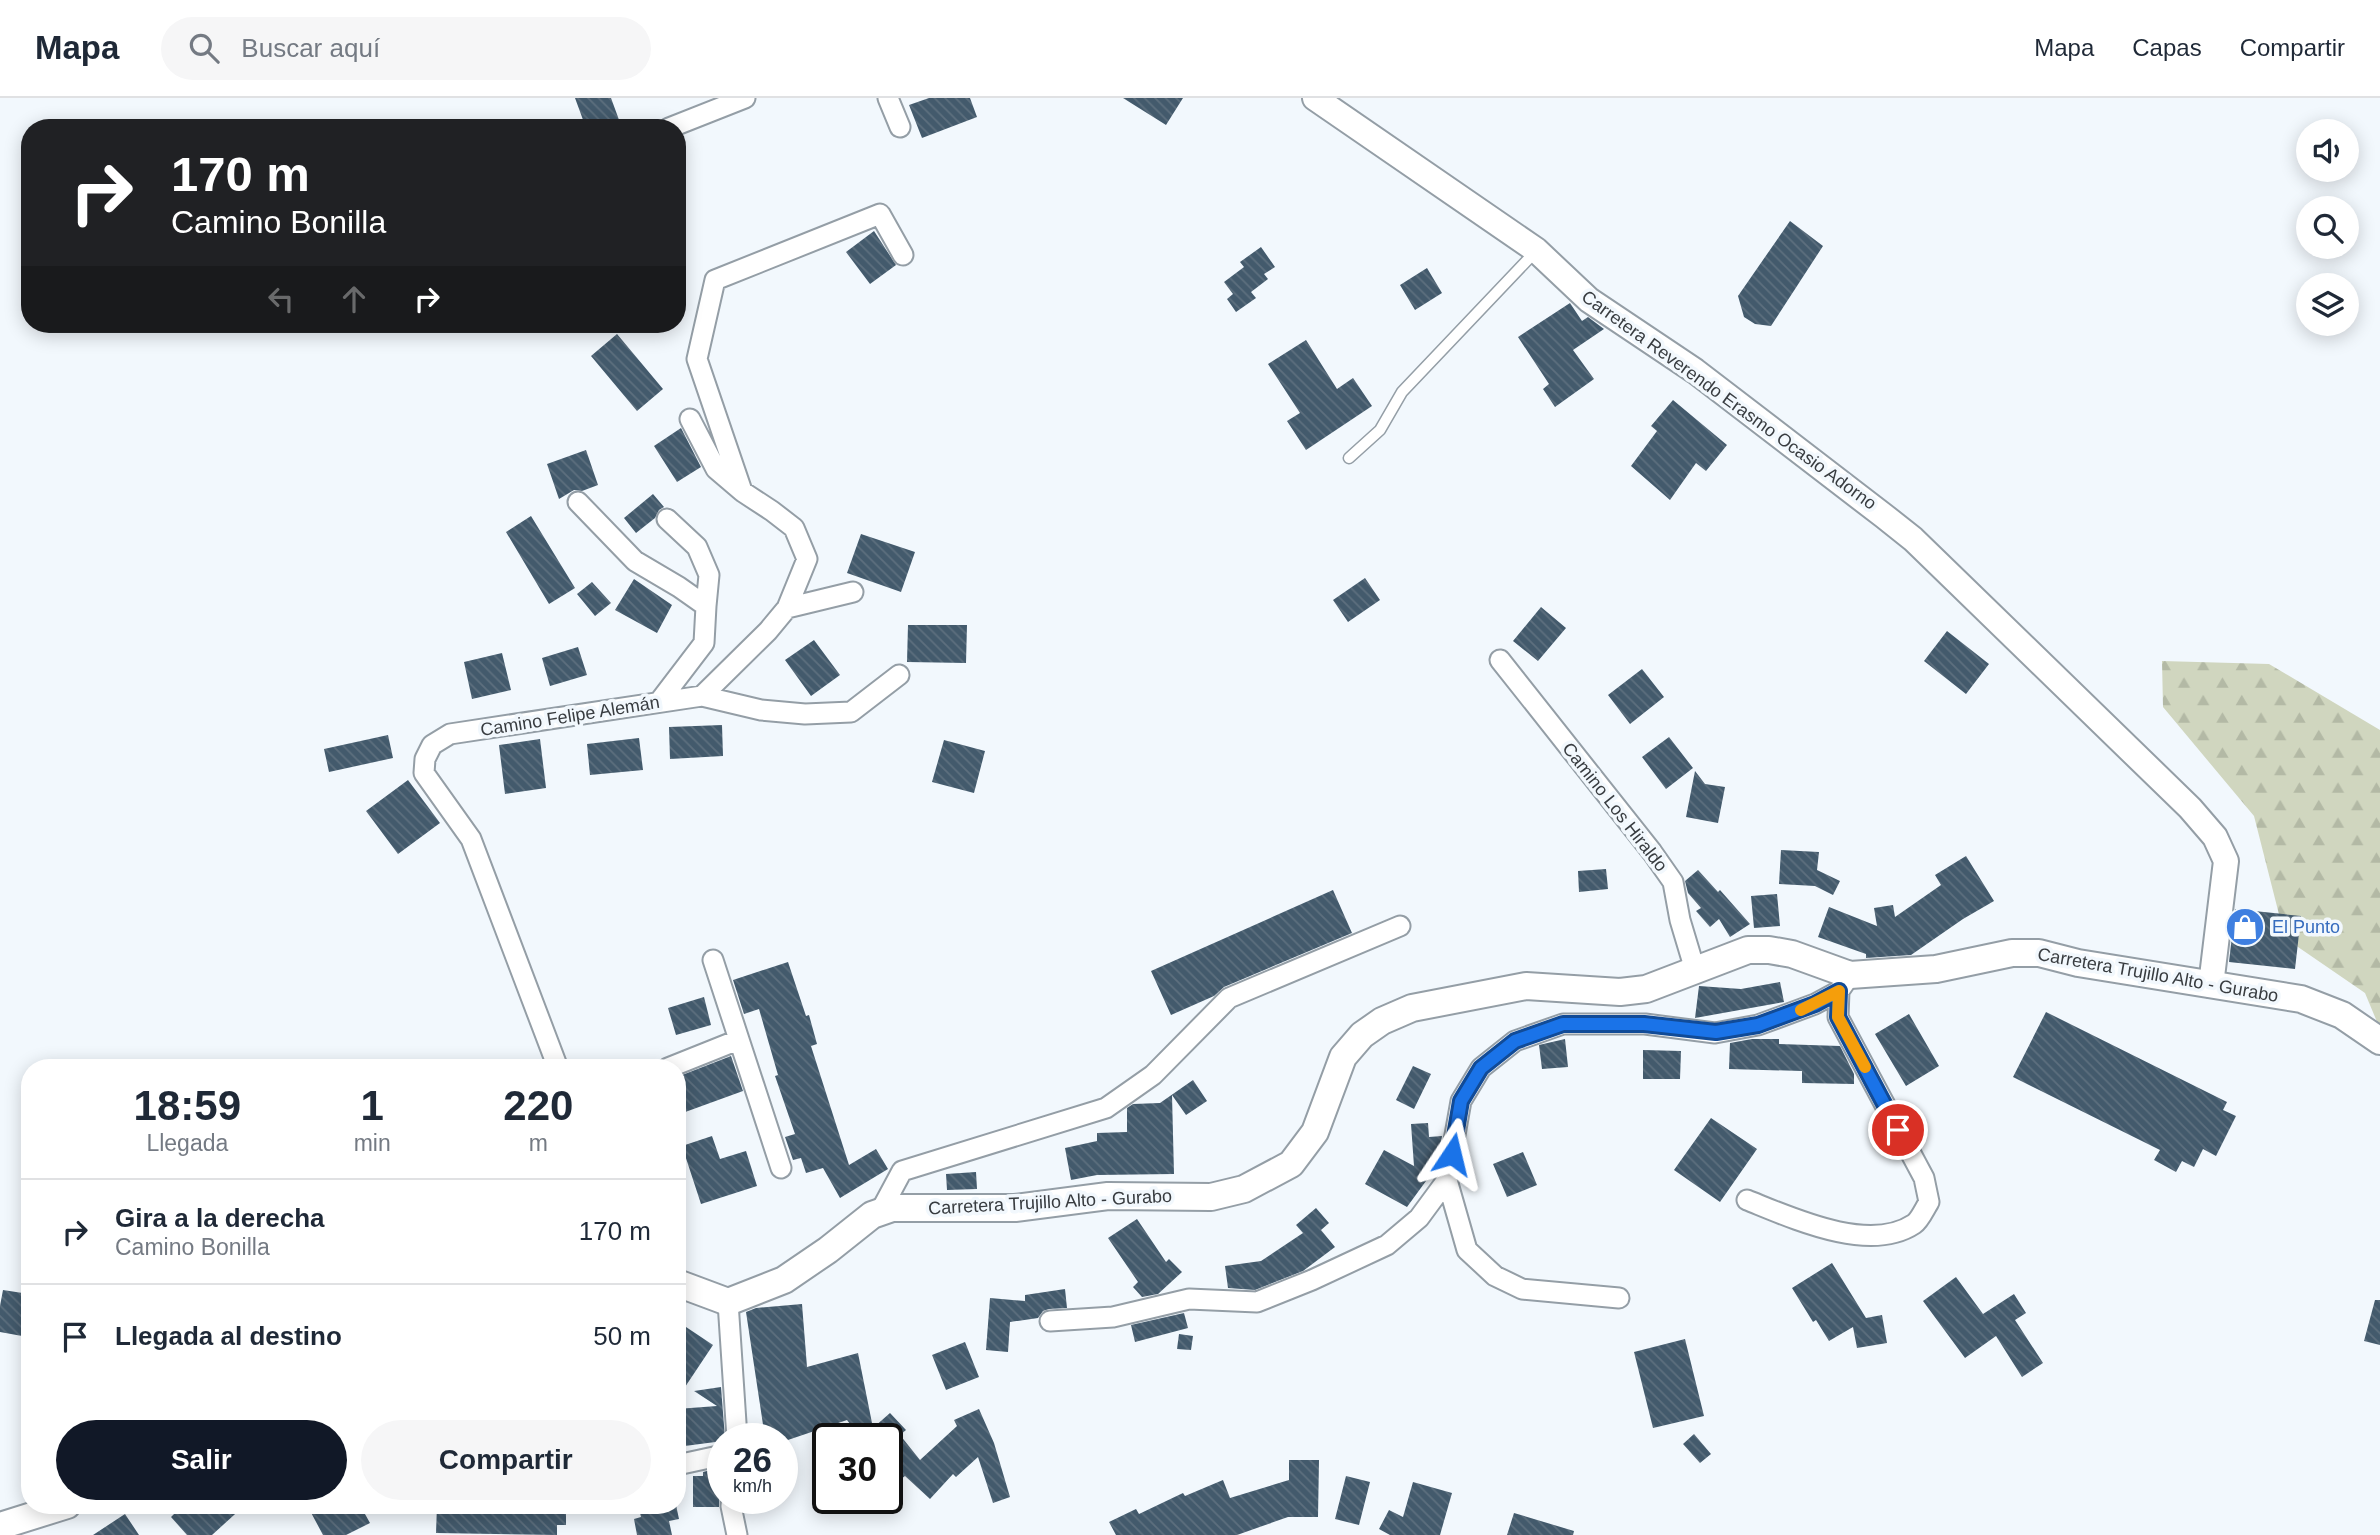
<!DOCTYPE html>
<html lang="es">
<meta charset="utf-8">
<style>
:root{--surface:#fff;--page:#f6f6f7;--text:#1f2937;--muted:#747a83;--line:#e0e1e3;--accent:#111827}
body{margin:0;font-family:Helvetica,sans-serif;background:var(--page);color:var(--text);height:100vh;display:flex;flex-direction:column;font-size:26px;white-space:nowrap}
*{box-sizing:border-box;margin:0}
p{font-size:23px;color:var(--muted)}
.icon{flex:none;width:38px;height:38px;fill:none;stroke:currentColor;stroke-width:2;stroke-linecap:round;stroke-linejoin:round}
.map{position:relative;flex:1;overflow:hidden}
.panel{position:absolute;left:21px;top:961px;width:665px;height:455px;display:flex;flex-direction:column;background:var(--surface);border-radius:28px;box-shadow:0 4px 18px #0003}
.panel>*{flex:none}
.hud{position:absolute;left:21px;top:21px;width:665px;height:214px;border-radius:28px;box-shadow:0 4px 18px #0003;background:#202124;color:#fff;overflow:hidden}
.controls{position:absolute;left:2296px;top:21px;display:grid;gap:14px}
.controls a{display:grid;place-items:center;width:63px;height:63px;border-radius:50%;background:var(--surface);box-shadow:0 4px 18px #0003;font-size:35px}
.speed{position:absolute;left:707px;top:1325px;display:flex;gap:14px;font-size:35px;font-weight:700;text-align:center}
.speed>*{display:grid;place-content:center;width:91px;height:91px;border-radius:50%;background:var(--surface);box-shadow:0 4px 18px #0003;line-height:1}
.speed small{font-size:18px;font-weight:400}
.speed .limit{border:4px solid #111;border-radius:10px;background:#fff;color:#111}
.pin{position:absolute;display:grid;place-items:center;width:60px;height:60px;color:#fff;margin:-30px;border:4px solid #fff;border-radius:50%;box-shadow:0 2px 7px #0007}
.me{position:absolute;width:77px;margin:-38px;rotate:10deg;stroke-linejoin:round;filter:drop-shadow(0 0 5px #0008)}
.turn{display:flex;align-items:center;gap:24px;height:147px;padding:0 35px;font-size:32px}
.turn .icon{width:91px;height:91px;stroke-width:2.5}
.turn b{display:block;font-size:49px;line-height:60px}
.lanes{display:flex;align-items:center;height:66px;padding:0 35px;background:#0003;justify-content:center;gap:35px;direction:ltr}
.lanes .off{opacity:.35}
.eta{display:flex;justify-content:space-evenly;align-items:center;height:119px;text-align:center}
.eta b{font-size:42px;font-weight:800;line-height:49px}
.action{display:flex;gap:14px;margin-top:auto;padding:14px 35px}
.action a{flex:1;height:80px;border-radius:42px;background:var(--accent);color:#fff;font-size:28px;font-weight:800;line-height:80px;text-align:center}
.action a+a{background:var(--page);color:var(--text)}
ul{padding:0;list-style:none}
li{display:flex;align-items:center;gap:21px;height:105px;padding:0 35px;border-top:2px solid var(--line)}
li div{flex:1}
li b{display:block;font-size:26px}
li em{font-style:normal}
header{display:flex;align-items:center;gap:42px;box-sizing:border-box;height:98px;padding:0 35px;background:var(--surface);border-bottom:2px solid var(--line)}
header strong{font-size:33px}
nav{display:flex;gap:38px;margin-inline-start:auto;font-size:24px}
.search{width:490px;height:63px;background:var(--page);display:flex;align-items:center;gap:18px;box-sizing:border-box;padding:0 24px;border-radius:38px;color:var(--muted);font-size:26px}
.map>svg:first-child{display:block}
.forest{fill:url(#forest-firs)}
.building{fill:url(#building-back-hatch)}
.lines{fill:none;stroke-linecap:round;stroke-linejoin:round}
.service-casing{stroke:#949ea6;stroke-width:13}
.minor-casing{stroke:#949ea6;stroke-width:23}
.tertiary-casing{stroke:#949ea6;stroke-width:28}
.secondary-casing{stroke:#949ea6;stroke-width:30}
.service{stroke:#fff;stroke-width:10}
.minor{stroke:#fff;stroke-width:19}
.tertiary{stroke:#fff;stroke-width:24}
.secondary{stroke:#fff;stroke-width:26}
.route-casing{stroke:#114b97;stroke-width:18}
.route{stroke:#1a73e8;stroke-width:12}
.slow{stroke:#f59e0b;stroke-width:12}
.labels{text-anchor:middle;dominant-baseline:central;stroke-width:7;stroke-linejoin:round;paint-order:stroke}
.street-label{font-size:18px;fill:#383c40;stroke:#f2f8fd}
.shop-label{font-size:18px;fill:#366cbe;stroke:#f2f8fd;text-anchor:start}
</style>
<header>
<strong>Mapa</strong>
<div class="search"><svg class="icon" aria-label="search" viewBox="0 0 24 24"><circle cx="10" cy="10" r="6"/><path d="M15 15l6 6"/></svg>Buscar aquí</div>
<nav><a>Mapa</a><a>Capas</a><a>Compartir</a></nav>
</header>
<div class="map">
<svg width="2380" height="1437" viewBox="0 0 2380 1437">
<defs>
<pattern id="forest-firs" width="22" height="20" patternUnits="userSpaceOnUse" patternTransform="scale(1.75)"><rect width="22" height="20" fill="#d0d6bf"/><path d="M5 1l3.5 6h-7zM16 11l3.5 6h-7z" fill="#b3b9a5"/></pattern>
<pattern id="building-back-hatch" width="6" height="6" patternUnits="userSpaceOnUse" patternTransform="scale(1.75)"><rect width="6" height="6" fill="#435a6c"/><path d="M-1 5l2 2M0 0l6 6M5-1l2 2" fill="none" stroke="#5d6f7e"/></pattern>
</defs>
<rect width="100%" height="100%" fill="#f2f8fd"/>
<!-- forest -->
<path class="forest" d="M2162,563L2269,566L2380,632V931L2365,895L2285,840L2254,718L2163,609Z"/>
<!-- building -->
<path class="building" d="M575,0H611L622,30H586Z
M929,0H970L977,19L922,40L909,7Z
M1123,0H1183L1166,27Z
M1790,123L1823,148L1771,228L1755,226L1744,219L1738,198Z
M874,133L896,167L870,186L846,154Z
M1261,149L1275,169L1264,176L1268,181L1251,194L1256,200L1236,214L1227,201L1233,196L1224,184L1244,169L1240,164Z
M1427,170L1442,195L1415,212L1400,187Z
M1570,205L1582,223L1588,219L1604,231L1573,252L1594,281L1555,309L1543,291L1549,286L1518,239Z
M617,236L663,291L637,313L591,258Z
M1306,242L1337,291L1353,280L1372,308L1306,352L1287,323L1300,315L1268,266Z
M1673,302L1727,347L1706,373L1696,365L1670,402L1631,368L1657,333L1651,328Z
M681,330L701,369L677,384L654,348Z
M586,352L598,387L582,393L574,392L559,401L547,366Z
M653,396L664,409L659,412L655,420L636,435L624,420Z
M531,418L575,490L549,506L506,434Z
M861,436L915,454L901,494L847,475Z
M1365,480L1380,502L1348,524L1333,502Z
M634,481L672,507L657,535L615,512Z
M592,484L611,505L595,518L577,496Z
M1541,509L1566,530L1538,563L1513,543Z
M908,527H967L966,565L907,564Z
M1947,533L1989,566L1966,596L1924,563Z
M814,542L840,577L811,598L785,562Z
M578,549L587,577L550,588L542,560Z
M502,555L511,592L472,601L464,564Z
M1642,571L1664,599L1630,626L1608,597Z
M722,627L723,658L670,661L669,629Z
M388,637L393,660L329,674L324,651Z
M1669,639L1693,670L1666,691L1642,659Z
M639,640L643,672L590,677L587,646Z
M540,641L546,690L505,696L499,647Z
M944,642L985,653L974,695L932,684Z
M1695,673L1705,686L1725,689L1718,725L1686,719Z
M408,682L440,725L398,756L366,713Z
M1781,752L1819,754L1817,772L1840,783L1833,797L1815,788L1779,786Z
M1966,758L1994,803L1963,821L1911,857L1866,860V856L1818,839L1829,809L1877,828L1874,810L1893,807L1895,819L1941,787L1935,777Z
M1606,771L1608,791L1579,794L1578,773Z
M1698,772L1718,794L1720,792L1750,826L1730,839L1719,821L1710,829L1696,813L1701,810L1688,795L1685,783Z
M1333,792L1352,835L1224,889L1214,898L1171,917L1151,873Z
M1777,796L1780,828L1754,830L1751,798Z
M2235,811L2301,818L2295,871L2229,864Z
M788,864L806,918L809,917L817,946L811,948L849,1067L876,1051L888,1071L840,1100L823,1070L806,1075L801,1060L793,1062L785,1039L795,1036L775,978L778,977L759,911L744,916L733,882Z
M1780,884L1784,904L1695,920L1699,888L1741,891Z
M704,899L711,927L676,937L668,910Z
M2046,914L2227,1004L2223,1012L2236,1018L2216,1058L2203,1051L2194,1069L2182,1063L2176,1074L2154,1062L2160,1052L2013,979Z
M1909,916L1939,968L1906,988L1875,936Z
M1565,941L1568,969L1542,971L1539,947Z
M1752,941H1779V946L1840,948L1854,976V986L1802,985V973L1729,971L1730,945Z
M1643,952L1681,953L1680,981H1643Z
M731,958L743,993L677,1017V979Z
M1413,968L1431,976L1414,1011L1396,1002Z
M1193,982L1207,1003L1186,1017L1172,997L1174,1076L1097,1077L1071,1082L1065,1050L1097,1043V1035L1127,1034V1010L1133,1006L1160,1005Z
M1711,1020L1757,1051L1720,1104L1674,1072Z
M1428,1025L1429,1039L1442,1038L1436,1072H1434L1407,1109L1365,1086L1384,1052L1414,1068L1411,1026Z
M712,1038L720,1061L746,1053L757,1088L701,1106L682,1048Z
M1523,1054L1537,1087L1507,1099L1493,1066Z
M976,1074L977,1091L947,1092L946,1076Z
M1316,1110L1329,1125L1321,1132L1335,1149L1303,1173L1255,1192L1228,1190L1225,1168L1261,1163L1303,1135L1296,1127Z
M1137,1121L1166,1164L1169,1161L1182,1174L1158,1196L1142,1199L1133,1189L1138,1184L1108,1140Z
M1832,1165L1866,1220L1882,1217L1887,1245L1857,1250L1853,1229L1829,1243L1816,1222L1813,1224L1792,1190Z
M1956,1179L1983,1216L2014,1196L2026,1215L2015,1222L2043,1265L2022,1279L1996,1238L1965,1260L1923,1203Z
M1065,1191L1067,1210L1049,1211L1043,1213L1038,1220L1010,1224L1008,1254L986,1252L990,1200L1025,1203V1197Z
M3,1192L29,1196L22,1238L0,1234V1208Z
M2375,1202H2380V1247L2364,1243Z
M802,1206L807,1269L858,1255L873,1330L890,1315L906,1332L900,1337L920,1362L957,1328L954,1322L979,1311L994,1345L1010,1399L993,1405L978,1359L956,1379L953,1376L930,1401L905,1378L893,1387L887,1380V1340H861L847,1322L782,1344V1340H765L746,1214L756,1210Z
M1184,1215L1188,1230L1135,1244L1131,1227Z
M677,1223L713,1247L677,1301Z
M1179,1236L1193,1238L1191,1252L1177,1251Z
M1685,1241L1704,1318L1653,1330L1634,1254Z
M965,1244L979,1279L946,1292L932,1257Z
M721,1289L725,1340L723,1343L677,1349V1311L717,1308L694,1293Z
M1694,1336L1711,1356L1700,1365L1683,1346Z
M1289,1362H1319L1318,1419H1288L1237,1437H1116L1109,1424L1136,1411L1139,1416L1183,1395L1185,1398L1223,1382L1230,1400L1289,1382Z
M715,1371H723V1388H720L719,1409H693V1378H703V1374Z
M1346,1378L1370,1384L1359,1427L1335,1421Z
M1413,1384L1452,1395L1440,1437H1390L1379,1431L1389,1412L1403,1419Z
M183,1407H245L212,1437H187L171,1419Z
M307,1407H360L370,1425L346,1437H323Z
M437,1407H554V1412H566V1427H557V1437L436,1435Z
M638,1407H676L679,1421L669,1423L672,1437H637L634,1421L641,1419Z
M1514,1415L1574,1433L1573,1437H1507Z
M125,1416L139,1437H93Z"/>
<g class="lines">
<!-- service casing -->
<g class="service-casing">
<path id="service" d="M1349,360L1380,332L1402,294L1536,153"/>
</g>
<!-- minor casing -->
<g class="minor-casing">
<path id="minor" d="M888,0L900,29
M669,30L745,0
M742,393L697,261L715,182L880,116L903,157
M578,404L635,463L679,489L706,508L704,545L659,604
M667,421L697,449L709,477L706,508
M787,510L853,494
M1500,562L1652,754L1673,784L1680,822L1695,872
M702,598L761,612L805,616L851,614L899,577
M713,862L781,1070
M558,970L471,741L424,675L425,661L432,647L450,636L702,598L768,533L787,510L807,461L794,430L772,413L743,394L716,371L690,321
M668,970L738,942
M1747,1102C1792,1120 1869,1156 1914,1126C1920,1122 1925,1110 1929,1104L1924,1080L1838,919L1839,893
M880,1114L902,1073L1106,1010L1153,977L1229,900L1400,828
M1619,1200L1522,1191L1495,1178L1467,1152L1447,1082L1461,1003L1481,970L1515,943L1563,926H1645L1715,935L1758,927L1815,906L1839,893L1850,877
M728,1204L737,1340
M1050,1223L1113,1219L1189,1201L1257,1204L1312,1182L1387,1147L1419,1120L1447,1082
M677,1367L723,1357
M732,1400L731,1408L737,1437"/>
</g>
<!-- tertiary casing -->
<g class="tertiary-casing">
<path id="tertiary" d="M1315,0L1536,152L1589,202L1695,273L1884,418L1913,441L2190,710L2215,739L2226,763L2211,887"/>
</g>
<!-- secondary casing -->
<g class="secondary-casing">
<path id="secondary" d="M677,1185L728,1204L784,1182L828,1152L872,1117L892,1110H1015L1108,1098L1211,1099L1244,1091L1291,1066L1315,1034L1343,959L1362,937L1382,923L1412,910L1526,888L1620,894L1646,891L1748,852H1769L1792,856L1850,877L1936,871L2012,855H2039L2078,865L2301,901L2342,917L2380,943
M0,1428L67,1407"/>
</g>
<!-- service -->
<use href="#service" class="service"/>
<!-- minor -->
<use href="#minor" class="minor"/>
<!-- tertiary -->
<use href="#tertiary" class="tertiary"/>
<!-- secondary -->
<use href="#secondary" class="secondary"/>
</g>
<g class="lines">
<!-- route casing -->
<g class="route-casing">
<path id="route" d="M1452,1056L1461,1003L1481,970L1515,943L1563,926H1644L1716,934L1758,927L1815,906L1839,893L1838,919L1898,1032"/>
</g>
<!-- route -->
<use href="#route" class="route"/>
<!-- slow -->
<path class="slow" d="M1801,912L1839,893L1838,919L1865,969"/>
</g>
<!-- icons -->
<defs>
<g id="shop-disc" transform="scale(2.0125)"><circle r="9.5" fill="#3f7fe0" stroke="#f2f8fd"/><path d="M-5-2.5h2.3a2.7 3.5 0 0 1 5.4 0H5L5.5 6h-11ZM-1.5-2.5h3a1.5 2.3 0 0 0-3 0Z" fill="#fff"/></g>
</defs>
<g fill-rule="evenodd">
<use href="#shop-disc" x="2245" y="829"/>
</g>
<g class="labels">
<!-- street labels -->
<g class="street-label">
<text transform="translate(1729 302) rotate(36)">Carretera Reverendo Erasmo Ocasio Adorno</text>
<text transform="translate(570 618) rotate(-9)">Camino Felipe Alemán</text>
<text transform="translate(1615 709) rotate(52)">Camino Los Hiraldo</text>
<text transform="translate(2158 877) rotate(10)">Carretera Trujillo Alto - Gurabo</text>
<text transform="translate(1050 1104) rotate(-3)">Carretera Trujillo Alto - Gurabo</text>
</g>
<!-- shop labels -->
<g class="shop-label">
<text x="2272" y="829">El Punto</text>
</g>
</g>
</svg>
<div class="controls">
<a><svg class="icon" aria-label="sound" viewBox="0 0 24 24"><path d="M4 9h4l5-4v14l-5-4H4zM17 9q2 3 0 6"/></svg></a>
<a><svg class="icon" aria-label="search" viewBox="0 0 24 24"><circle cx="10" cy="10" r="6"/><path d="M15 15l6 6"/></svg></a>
<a><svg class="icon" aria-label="layers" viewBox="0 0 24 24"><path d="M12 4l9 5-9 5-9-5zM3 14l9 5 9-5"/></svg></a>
</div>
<div class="speed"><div>26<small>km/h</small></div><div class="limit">30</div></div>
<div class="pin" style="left:1898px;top:1032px;background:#d93025"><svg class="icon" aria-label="arrive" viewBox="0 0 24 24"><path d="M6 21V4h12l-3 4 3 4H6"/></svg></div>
<svg class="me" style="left:1452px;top:1056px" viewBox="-20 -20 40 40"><path d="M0-17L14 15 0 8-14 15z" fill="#1a73e8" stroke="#fff" stroke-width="4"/></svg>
<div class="hud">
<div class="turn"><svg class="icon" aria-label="right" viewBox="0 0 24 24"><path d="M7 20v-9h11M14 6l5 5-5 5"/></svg><div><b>170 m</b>Camino Bonilla</div></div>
<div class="lanes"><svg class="icon off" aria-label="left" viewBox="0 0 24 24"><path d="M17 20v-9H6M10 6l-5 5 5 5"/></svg><svg class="icon off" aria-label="ahead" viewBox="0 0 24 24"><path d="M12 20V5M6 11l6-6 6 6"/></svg><svg class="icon" aria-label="right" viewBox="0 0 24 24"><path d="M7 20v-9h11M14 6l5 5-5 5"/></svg></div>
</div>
<section class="panel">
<div class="eta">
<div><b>18:59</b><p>Llegada</p></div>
<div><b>1</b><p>min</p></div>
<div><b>220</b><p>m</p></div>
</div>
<ul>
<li><svg class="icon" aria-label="right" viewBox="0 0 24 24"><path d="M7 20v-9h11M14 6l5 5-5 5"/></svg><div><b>Gira a la derecha</b><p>Camino Bonilla</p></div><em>170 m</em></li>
<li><svg class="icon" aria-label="arrive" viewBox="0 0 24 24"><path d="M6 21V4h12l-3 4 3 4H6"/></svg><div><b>Llegada al destino</b></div><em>50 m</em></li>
</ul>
<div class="action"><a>Salir</a><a>Compartir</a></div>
</section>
</div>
